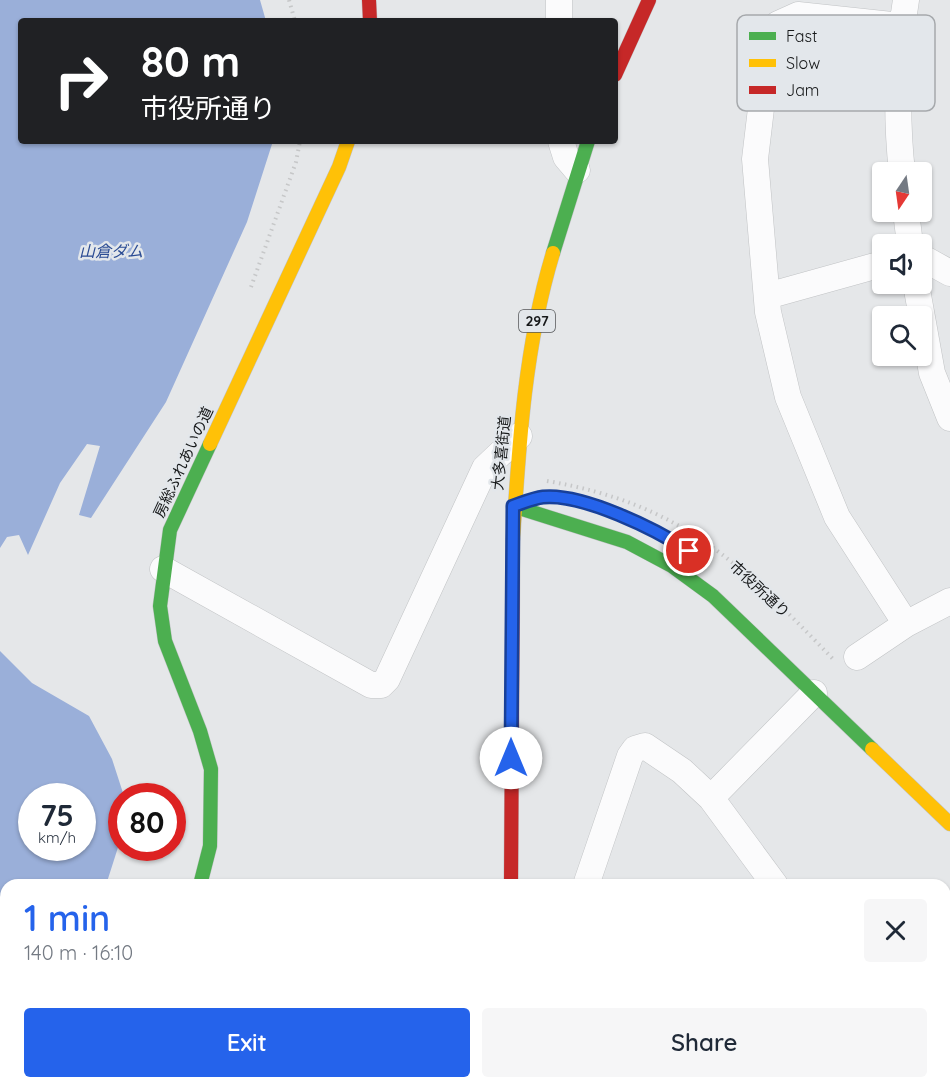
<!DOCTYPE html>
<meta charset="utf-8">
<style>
:root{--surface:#fff;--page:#f6f6f7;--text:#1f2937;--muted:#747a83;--accent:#2563eb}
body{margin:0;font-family:Quicksand,"Noto Sans JP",sans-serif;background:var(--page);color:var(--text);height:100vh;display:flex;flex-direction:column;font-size:22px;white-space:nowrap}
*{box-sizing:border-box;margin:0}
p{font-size:20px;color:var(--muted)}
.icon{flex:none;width:33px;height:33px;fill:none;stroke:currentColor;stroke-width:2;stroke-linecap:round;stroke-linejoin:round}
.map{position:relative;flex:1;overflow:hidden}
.drawer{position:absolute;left:0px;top:879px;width:951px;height:210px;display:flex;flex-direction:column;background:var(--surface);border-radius:18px 18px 0 0;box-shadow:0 2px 4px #0004}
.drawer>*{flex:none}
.top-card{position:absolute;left:18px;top:18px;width:600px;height:126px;border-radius:6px;box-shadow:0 2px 4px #0004;background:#202124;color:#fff;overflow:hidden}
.needle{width:39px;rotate:193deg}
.controls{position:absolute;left:872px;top:162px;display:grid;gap:12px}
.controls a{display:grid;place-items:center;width:60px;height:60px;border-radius:6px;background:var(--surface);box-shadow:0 2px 4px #0004;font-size:30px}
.speed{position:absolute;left:18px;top:783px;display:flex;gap:12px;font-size:30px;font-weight:700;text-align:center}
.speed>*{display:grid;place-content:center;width:78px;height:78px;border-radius:50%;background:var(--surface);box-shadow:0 2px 4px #0004;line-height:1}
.speed small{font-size:15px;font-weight:400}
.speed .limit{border:9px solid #d22;background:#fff;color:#111}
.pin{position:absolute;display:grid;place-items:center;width:51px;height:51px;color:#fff;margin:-26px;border:3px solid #fff;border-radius:50%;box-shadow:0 2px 6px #0007}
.me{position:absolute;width:66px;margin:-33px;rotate:0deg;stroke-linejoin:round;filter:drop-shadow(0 0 4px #0008)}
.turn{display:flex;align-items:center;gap:21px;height:126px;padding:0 24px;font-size:27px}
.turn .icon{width:78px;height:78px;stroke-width:2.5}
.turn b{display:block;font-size:42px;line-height:51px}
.round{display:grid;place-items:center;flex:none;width:63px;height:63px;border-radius:6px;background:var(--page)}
.headline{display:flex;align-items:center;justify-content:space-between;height:102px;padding:0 24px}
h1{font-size:36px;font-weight:600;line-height:45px;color:var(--accent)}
.primary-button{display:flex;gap:12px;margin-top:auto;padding:12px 24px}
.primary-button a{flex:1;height:69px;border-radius:6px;background:var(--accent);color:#fff;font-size:24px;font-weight:600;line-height:69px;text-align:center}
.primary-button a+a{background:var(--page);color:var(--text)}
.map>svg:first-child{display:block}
.water{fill:#9aafd9;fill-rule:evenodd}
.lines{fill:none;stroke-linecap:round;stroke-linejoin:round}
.street-casing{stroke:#c1c3c5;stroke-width:27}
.fast-casing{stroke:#c1c3c5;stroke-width:15}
.slow-casing{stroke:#c1c3c5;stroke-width:15}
.jam-casing{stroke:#c1c3c5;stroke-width:15}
.path{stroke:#c6c7c8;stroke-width:4;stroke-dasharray:1.5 4.5;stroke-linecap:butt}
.street{stroke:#fbfbfc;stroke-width:26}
.fast{stroke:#4caf50;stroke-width:14}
.slow{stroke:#ffc107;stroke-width:14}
.jam{stroke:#c62828;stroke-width:14}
.route-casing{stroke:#184099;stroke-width:15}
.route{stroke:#2563eb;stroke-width:10}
.labels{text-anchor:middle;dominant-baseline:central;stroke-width:5;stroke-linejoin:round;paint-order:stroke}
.shield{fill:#e3e7eb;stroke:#545658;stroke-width:1.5}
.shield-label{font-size:14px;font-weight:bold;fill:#161819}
.street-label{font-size:15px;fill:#161819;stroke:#e3e7eb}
.water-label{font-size:16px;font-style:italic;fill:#2b4c94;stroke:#e3e7eb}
.key{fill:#e3e7eb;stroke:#a6a9ac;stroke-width:1.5}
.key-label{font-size:16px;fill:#161819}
</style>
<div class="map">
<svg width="950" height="1089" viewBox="0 0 950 1089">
<rect width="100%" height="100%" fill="#e5e7e9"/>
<!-- water -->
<path class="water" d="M0,0H260L266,21H21V141H273L247,222L166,402L91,518L79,515L100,446L87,444L60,483L28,555L19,535L7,537L0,548Z
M0,651L32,683L89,716L112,759L124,796H122L121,838L106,885H6V968L0,975ZM32,796H82V848H32Z
M669,1083H731L735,1089H670Z"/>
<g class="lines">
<!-- street casing -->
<g class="street-casing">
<path id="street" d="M559,0V21
M901,26L798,15L778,24L765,75L755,159L768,312L788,397L837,517L906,624
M561,141L566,157L577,170
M902,172C896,119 897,53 906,0
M906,212L910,244
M921,257L950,273
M916,284L932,373L950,418
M767,296L882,264
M163,569L371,685H381L387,679L485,468L519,436
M857,657L906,624L950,601
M711,798L814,693
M586,885L630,756L635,749L645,746L682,771L711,798L775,885
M945,1050L950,1055
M858,1083L860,1089"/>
</g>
<!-- fast casing -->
<g class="fast-casing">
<path id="fast" d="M553,253L588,141
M513,506L627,542L672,566L713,596L872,749
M200,885L210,846L211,769L200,731L165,641L160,606L170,530L210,444
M91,1089L94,1083"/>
</g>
<!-- slow casing -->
<g class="slow-casing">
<path id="slow" d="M210,444L339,167L348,141
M513,539C519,443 525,345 553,253
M872,749L950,824"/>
</g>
<!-- jam casing -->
<g class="jam-casing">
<path id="jam" d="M369,0L370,21
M615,75L649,0
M511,885L513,539
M512,1083V1089"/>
</g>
<!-- path -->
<path class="path" d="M289,0L295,21
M251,287L296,162L300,141
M547,481C683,504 742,565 834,660"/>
<!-- street -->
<use href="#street" class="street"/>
<!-- fast -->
<use href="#fast" class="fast"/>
<!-- slow -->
<use href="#slow" class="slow"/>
<!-- jam -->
<use href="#jam" class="jam"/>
</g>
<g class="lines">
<!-- route casing -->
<g class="route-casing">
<path id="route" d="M511,758L513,506C522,503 534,498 543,497C583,493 657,530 689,551"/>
</g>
<!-- route -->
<use href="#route" class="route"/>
</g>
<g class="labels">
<!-- shield labels -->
<rect class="shield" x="519" y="310" width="36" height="22" rx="4.5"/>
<g class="shield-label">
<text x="537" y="321">297</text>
</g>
<!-- street labels -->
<g class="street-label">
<text transform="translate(501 453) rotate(-84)">大多喜街道</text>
<text transform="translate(183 462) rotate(-65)">房総ふれあいの道</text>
<text transform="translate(760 589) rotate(43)">市役所通り</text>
</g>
<!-- water labels -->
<g class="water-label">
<text x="111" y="251">山倉ダム</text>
</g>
</g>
<!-- legend -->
<rect x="737" y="15" width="198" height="96" rx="9" class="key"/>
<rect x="749" y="32" width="27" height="8" fill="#4caf50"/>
<rect x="749" y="59" width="27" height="8" fill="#ffc107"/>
<rect x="749" y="86" width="27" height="8" fill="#c62828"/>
<g class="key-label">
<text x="786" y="42">Fast</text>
<text x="786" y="69">Slow</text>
<text x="786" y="96">Jam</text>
</g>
</svg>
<div class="controls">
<a><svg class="needle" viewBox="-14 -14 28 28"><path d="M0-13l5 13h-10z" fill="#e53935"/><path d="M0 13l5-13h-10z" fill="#747a83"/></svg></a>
<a><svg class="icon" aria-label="sound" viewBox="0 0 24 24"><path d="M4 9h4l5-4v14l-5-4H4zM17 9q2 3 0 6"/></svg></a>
<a><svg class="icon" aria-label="search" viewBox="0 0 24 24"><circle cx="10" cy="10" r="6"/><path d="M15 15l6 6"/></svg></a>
</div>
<div class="speed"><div>75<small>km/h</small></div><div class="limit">80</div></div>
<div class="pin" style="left:689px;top:551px;background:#d93025"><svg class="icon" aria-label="arrive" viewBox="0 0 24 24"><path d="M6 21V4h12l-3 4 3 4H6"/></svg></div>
<svg class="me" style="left:511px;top:758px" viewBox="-20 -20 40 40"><circle r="19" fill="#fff"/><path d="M0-13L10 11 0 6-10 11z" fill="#2563eb"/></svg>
<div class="top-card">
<div class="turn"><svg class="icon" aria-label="right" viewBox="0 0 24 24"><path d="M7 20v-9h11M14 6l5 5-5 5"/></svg><div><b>80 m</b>市役所通り</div></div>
</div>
<section class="drawer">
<div class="headline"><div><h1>1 min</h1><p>140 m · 16:10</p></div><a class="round"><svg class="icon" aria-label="close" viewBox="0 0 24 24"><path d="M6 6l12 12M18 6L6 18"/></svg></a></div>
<div class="primary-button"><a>Exit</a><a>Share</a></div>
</section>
</div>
